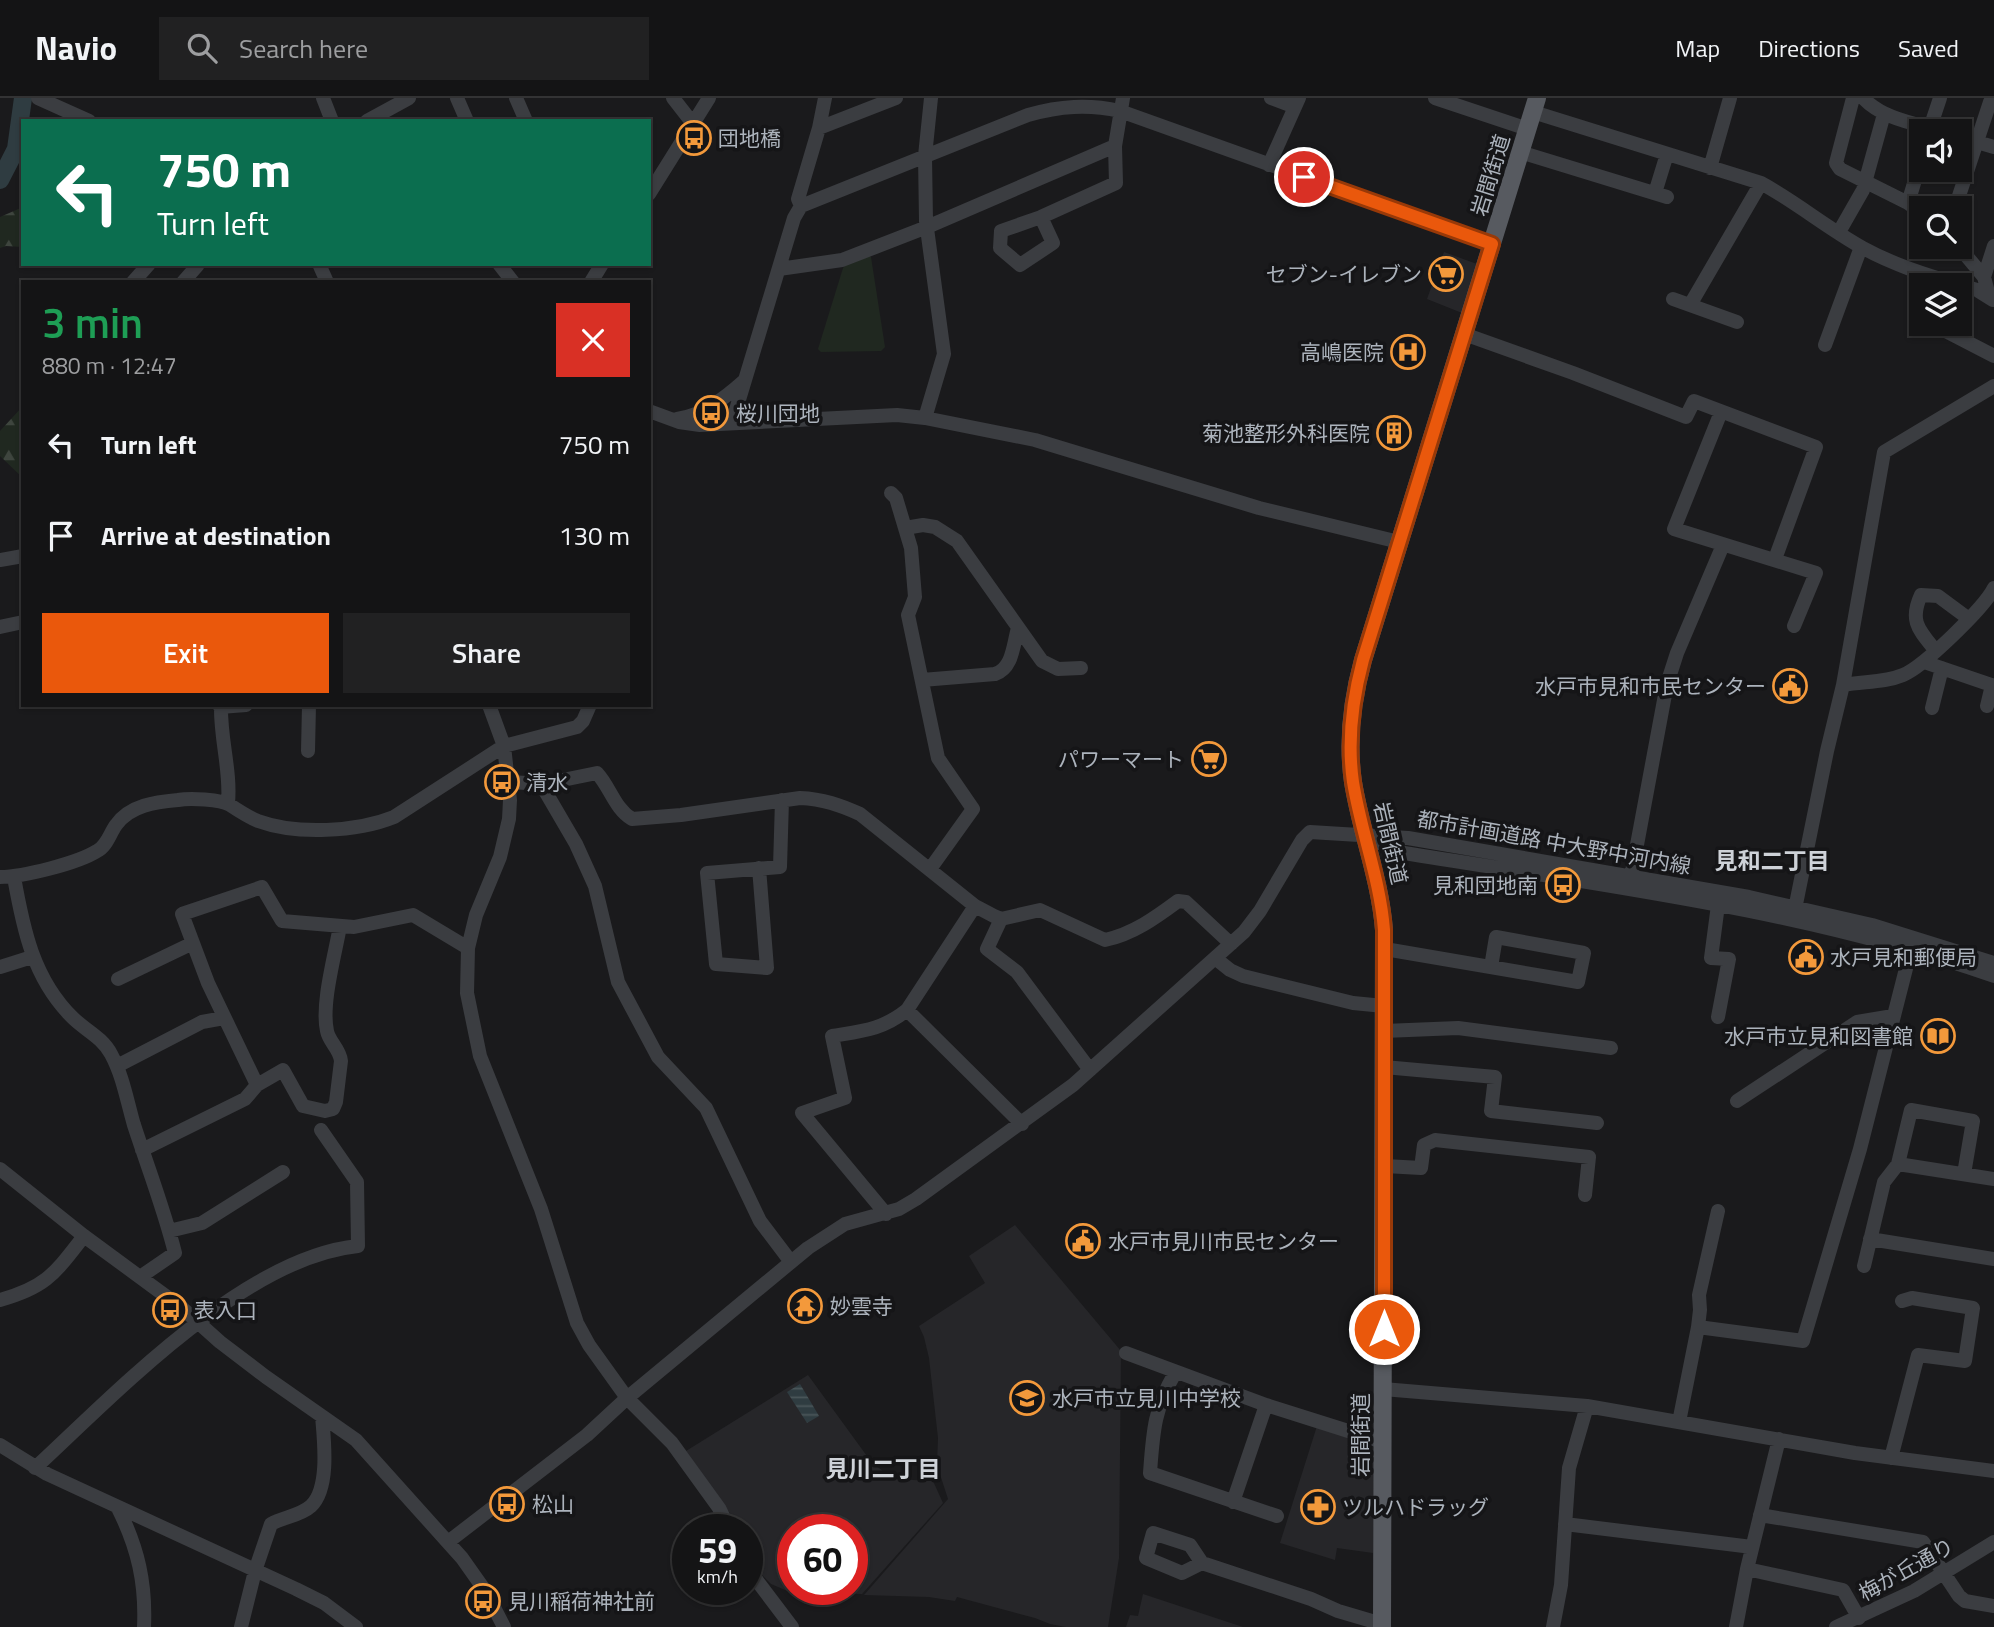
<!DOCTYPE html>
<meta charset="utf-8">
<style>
:root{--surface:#141415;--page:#212122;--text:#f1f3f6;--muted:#9d9ea0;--line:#333334;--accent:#ea580c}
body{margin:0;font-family:"Titillium Web","Noto Sans JP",sans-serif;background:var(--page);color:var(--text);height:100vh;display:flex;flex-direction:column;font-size:26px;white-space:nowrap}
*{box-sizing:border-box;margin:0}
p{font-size:23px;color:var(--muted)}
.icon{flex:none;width:38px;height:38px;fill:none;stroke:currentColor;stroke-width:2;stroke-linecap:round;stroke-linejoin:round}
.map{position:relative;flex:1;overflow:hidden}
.side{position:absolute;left:21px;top:182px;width:630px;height:427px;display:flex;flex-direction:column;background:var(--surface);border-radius:0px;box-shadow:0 2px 5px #0004,0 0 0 2px var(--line)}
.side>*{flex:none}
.hud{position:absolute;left:21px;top:21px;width:630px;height:147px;border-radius:0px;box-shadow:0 2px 5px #0004,0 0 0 2px var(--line);background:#0b6e4f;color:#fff;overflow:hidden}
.buttons{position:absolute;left:1909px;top:21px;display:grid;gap:14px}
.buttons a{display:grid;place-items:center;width:63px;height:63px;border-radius:0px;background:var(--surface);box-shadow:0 2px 5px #0004,0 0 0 2px var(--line);font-size:35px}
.speed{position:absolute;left:672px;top:1416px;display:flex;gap:14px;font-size:35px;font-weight:700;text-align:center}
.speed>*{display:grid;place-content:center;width:91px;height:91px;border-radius:50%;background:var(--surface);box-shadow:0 2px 5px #0004,0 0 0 2px var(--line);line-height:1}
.speed small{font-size:18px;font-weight:400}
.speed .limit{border:10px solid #d22;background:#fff;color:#111}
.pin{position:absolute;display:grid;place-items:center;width:60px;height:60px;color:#fff;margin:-30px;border:4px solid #fff;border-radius:50%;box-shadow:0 2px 7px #0007}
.me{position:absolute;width:77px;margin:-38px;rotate:0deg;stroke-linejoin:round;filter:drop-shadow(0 0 5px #0008)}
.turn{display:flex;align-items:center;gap:24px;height:147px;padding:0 21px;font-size:32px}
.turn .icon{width:91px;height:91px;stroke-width:2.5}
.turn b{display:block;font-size:49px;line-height:60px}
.round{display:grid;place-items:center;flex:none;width:74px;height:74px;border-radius:0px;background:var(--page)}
.overview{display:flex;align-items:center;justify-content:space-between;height:119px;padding:0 21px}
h1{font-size:42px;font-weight:600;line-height:52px;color:#1e9e55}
.button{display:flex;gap:14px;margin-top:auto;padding:14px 21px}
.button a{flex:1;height:80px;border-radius:0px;background:var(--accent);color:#fff;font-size:28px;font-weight:600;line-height:80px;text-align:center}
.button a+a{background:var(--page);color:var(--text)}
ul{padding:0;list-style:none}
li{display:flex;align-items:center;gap:21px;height:91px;padding:0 21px}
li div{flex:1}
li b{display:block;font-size:26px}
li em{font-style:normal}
header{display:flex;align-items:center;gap:42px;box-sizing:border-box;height:98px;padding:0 35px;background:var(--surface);border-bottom:2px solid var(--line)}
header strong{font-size:33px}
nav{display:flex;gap:38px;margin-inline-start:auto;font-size:24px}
.search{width:490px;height:63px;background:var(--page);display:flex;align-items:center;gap:18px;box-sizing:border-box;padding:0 24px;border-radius:0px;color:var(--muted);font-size:26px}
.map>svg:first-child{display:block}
.built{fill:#262629;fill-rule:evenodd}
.forest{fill:url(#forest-firs)}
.green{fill:#202820}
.water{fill:url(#water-rules)}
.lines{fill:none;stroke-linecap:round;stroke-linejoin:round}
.river{stroke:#2f3c41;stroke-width:18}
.minor{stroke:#3b3d41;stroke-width:14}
.major{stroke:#575a60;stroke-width:18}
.route-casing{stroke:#983908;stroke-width:18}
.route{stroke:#ea580c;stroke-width:12}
.labels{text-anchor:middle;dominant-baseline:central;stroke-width:7;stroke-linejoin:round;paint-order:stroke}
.poi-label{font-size:21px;fill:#acb3bc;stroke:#151517;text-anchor:start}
.street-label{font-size:21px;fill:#acb3bc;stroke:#151517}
.neighbourhood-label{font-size:23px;font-weight:bold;fill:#ced2d8;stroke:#151517}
</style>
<header>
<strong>Navio</strong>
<div class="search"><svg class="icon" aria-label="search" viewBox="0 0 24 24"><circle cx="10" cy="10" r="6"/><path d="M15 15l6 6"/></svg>Search here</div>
<nav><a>Map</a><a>Directions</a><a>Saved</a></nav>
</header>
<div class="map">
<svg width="1994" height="1529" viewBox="0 0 1994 1529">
<defs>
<pattern id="forest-firs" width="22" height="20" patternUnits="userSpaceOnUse" patternTransform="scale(1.75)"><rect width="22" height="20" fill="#202820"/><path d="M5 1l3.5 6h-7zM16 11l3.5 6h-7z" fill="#3e453e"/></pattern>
<pattern id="water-rules" width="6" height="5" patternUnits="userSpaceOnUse" patternTransform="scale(1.75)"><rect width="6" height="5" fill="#2f3c41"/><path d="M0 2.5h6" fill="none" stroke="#4a565a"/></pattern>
</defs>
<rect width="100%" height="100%" fill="#1a1a1c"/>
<!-- built -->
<path class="built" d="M1444,154L1477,166L1462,215L1427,201Z
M1015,1127L1121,1253L1119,1460L1108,1529H1066L1050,1526L1035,1520L957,1499L955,1503L929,1499L864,1497L948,1401L937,1367L938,1340L929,1260L924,1239L919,1228L985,1185L969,1158Z
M808,1277L872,1365L894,1381L933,1383L943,1405L862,1496L790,1494L771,1486L761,1476L747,1447V1432L739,1431L729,1414L686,1353ZM793,1432H852V1491H793Z
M1317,1328L1371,1345L1374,1353L1373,1455L1337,1450L1335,1462L1280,1445Z
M1143,1496L1243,1529H1126L1130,1517L1138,1518Z"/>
<!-- forest -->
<path class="forest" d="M23,109V149L6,148L0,150V119Z
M23,308V380L0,358V333Z"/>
<!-- green -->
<path class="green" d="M867,157L871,159L885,249L881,253L821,254L818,251L843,170L847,165Z"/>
<!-- water -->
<path class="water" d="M800,1286L819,1318L807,1325L787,1294Z"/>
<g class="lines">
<!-- river -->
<path class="river" d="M0,82L16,51L23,0"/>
<!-- minor -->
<path class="minor" d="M38,0L89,23
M323,0L332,23
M457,0L467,23
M516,0L526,23
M673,0L694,27
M1271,0L1295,9
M1435,0L1528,31
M1853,0L1836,65L1840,71L1908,105L1922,115
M1863,0C1883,21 1913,25 1941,33
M1533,14L1761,85C1796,104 1827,130 1863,150C1894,167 1926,177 1960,187
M367,23L409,0
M819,30L896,0
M1929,33L1940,0
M1960,39L1994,49
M1520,54L1667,99
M1269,67L1299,0
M1710,70L1730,0
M1655,95L1667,56
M649,96L709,0
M1908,105L1922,59
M801,108L798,101L819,30L825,0
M1955,110L1990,4
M1041,119L1053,145L1020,167L1000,150L1001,133L1041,119L1116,85L1115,48L1123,0
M1839,134L1863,92L1884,16
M1959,149L1984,179L1989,198
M319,166L327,184
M499,166L513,184
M779,171L842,162L927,129L1115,48
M1984,179L1994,148
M133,184L149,166
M183,184L197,168L196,166
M591,184L602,166
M1960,187L1977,192L1993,202
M1673,201L1737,224
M1690,207L1761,85
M1937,226L1936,228L1994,258
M1464,236L1573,275L1686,319L1694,303L1816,349L1775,461
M1825,247L1861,149
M649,313L679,324L700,327L897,317L925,320L1035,342L1259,410L1399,444
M1721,314L1674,431L1816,475L1794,528
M925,320L944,256L926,123L925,58L931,0
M677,321C703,317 725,300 744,283
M732,325L794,120L801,108L1028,17C1060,8 1088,6 1120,13L1492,146
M891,395L896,400L911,450L915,499L908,517L938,660L973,711L930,771
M905,430L923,427L935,429L957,443L1042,563L1058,571L1081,570
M0,462L23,458
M0,529L23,524
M1935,552C1919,532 1909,523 1921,497L1938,498L1969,521
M1924,564L1994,588
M922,582L995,576C1013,570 1013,547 1018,530
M1843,587C1863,583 1884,585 1903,577C1923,569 1984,510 1994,490
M221,607C220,641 231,672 228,705
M489,607L504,648L510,702L509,721L500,759L476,817L468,850L467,895L480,958L541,1111L577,1225L589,1247L627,1300L672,1345L719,1410L730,1432
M1987,608L1992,587
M220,609L246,607
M1932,610L1942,570
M308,653L309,607
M510,684L543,686L597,675C610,689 615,711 632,721L681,717L800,700C823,701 840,707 860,716L975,808L994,818L1001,821L1040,812L1105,842C1133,836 1155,820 1178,803L1186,804L1231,846
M541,686L576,746L595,788L618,884L658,959L706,1010L760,1123L791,1164
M1373,742L1404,755C1602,787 1804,812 1994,878
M759,770L767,870L716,866L707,775L780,769L782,702
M0,779C23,779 78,765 97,753C107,748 110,735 116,727C130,707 156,704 178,702C189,700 221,701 230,707C239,713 248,719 258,723C296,737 357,734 394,719L504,648L577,629L583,623L590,607
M14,779C23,830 33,881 73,920C85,932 102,939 111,956C123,978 127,1003 134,1027C148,1070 164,1111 175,1155L140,1179
M1631,779L1667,586L1677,555L1723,447
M1718,807L1711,860L1729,861L1718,919
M1794,816L1827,653L1843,587L1884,354L1994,288
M1001,821L987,851L1017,874L1090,972
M1385,851L1578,884L1584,855L1496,839L1491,869
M1215,860L1230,872L1243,878L1353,905L1384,908
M0,869L32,859
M118,881L193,845
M907,912L1022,1026
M1384,933L1458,930L1611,950
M117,968L202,924L224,920
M1384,969L1495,979L1491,1013L1597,1025
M257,987L283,972L303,1008L325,1013L333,1011L336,1004L341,963C340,951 329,944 327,933C321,906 335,857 340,828
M1737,1003L1857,924L1893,918
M142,1052L245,1001L257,987L208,885L182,816L262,789L282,823L354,829L413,817L468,850
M1898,1066L1994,1081
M1385,1068L1421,1070L1424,1047L1435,1042L1589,1059L1585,1097
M0,1071L84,1138L182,1210L220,1244L266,1279L356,1342L462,1460L486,1494L504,1529
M886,1116L802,1015L845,1000L832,938C862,933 882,932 907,912L975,808
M169,1133L202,1125L283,1074
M1870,1141L1994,1161
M1864,1168L1884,1084L1898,1066L1911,1012L1973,1023L1964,1076
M0,1202C47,1189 55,1175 84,1138
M1698,1229L1803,1243L1860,1051L1911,851
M1126,1255L1266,1307L1383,1344
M1175,1275C1154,1311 1153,1334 1150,1375L1277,1418
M1383,1291L1587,1308L1855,1355L1994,1373
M1679,1324L1698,1229L1700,1212L1699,1197L1718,1113
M0,1347L47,1376L296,1491L324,1505L356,1529
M1891,1360L1918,1257L1965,1263L1973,1210L1912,1200L1902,1203
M35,1370C116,1295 245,1159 358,1148L357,1084L321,1032
M1233,1404L1266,1307
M118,1410C138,1450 146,1485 144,1529
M1760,1417L1923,1444L1959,1498L1965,1503L1994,1508
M1565,1426L1752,1449
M448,1444L587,1337L627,1300L808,1150L845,1126L899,1111L916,1101L1073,987L1244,834L1260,813L1302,742L1310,734L1408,740L1749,799L1872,827L1994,865
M747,1464L755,1480L792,1529
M1202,1465L1182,1475L1146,1460L1153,1435L1190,1447L1202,1465L1311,1501L1338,1513L1382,1526
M1747,1471L1843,1492L1859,1520
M241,1529L255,1473L271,1426C283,1419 300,1418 311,1408C330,1390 324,1342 322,1318
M1553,1529L1561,1487L1569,1370L1587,1308
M1736,1529L1747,1471L1779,1341
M1836,1529L1914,1493L1994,1444"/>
<!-- major -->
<path class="major" d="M1382,1529L1384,832C1380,781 1361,734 1353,684C1347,643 1352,602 1363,562L1537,0"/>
</g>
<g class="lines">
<!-- route casing -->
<g class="route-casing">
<path id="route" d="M1304,79L1492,146L1363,562C1352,603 1347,642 1353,684C1361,734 1380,781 1384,832V1231"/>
</g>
<!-- route -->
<use href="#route" class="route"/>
</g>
<!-- icons -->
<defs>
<g id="bus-ring" transform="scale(1.75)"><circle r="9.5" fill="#151517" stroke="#f3993b" stroke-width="1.5"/><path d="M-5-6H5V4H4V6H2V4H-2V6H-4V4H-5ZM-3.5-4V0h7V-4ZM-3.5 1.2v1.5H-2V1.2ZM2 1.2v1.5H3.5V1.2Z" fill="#f3993b"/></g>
<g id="supermarket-ring" transform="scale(1.75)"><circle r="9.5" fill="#151517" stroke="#f3993b" stroke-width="1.5"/><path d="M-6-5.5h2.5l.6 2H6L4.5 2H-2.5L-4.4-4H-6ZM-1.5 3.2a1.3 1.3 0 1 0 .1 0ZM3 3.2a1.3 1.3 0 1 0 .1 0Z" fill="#f3993b"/></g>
<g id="hospital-ring" transform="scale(1.75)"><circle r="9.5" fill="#151517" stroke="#f3993b" stroke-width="1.5"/><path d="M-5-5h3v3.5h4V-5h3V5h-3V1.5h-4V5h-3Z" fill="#f3993b"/></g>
<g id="building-ring" transform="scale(1.75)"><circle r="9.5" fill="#151517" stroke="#f3993b" stroke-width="1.5"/><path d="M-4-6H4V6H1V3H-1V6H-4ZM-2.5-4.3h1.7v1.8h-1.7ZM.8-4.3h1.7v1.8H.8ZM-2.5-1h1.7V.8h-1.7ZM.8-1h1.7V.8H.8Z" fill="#f3993b"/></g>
<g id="civic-ring" transform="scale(1.75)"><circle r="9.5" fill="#151517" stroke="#f3993b" stroke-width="1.5"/><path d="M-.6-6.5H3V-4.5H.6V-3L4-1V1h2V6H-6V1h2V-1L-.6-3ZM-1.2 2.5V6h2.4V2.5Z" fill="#f3993b"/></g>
<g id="library-ring" transform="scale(1.75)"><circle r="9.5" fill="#151517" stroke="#f3993b" stroke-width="1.5"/><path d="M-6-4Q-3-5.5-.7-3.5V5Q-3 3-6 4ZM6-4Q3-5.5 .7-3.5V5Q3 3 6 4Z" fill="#f3993b"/></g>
<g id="temple-ring" transform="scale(1.75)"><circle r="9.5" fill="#151517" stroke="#f3993b" stroke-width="1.5"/><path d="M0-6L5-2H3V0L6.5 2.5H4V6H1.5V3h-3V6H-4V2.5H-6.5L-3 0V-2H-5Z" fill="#f3993b"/></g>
<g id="school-ring" transform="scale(1.75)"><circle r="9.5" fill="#151517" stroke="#f3993b" stroke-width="1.5"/><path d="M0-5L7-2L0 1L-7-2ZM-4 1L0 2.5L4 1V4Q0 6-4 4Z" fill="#f3993b"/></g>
<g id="pharmacy-ring" transform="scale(1.75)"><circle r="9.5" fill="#151517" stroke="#f3993b" stroke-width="1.5"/><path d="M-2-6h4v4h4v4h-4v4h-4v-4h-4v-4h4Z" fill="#f3993b"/></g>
</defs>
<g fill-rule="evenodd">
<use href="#bus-ring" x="694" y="40"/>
<use href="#supermarket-ring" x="1446" y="176"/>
<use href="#hospital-ring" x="1408" y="254"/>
<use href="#bus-ring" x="711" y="315"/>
<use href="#building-ring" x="1394" y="335"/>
<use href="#civic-ring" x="1790" y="588"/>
<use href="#supermarket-ring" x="1209" y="661"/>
<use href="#bus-ring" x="502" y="684"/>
<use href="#bus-ring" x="1563" y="787"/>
<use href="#civic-ring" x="1806" y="859"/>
<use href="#library-ring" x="1938" y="938"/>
<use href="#civic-ring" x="1083" y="1143"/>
<use href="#temple-ring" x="805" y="1208"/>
<use href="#bus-ring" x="170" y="1212"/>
<use href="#school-ring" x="1027" y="1300"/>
<use href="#bus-ring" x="507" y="1406"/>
<use href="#pharmacy-ring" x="1318" y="1409"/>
<use href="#bus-ring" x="483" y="1503"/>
</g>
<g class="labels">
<!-- poi labels -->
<g class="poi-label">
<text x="718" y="40">団地橋</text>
<text x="1422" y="176" text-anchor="end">セブン-イレブン</text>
<text x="1384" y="254" text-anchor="end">高嶋医院</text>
<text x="736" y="315">桜川団地</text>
<text x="1370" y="335" text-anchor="end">菊池整形外科医院</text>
<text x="1766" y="588" text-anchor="end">水戸市見和市民センター</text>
<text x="1184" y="661" text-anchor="end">パワーマート</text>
<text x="526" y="684">清水</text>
<text x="1538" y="787" text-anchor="end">見和団地南</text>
<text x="1830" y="859">水戸見和郵便局</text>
<text x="1913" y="938" text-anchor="end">水戸市立見和図書館</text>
<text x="1108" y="1143">水戸市見川市民センター</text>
<text x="830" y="1208">妙雲寺</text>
<text x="194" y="1212">表入口</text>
<text x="1052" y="1300">水戸市立見川中学校</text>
<text x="532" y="1406">松山</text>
<text x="1342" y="1409">ツルハドラッグ</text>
<text x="508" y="1503">見川稲荷神社前</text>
</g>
<!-- street labels -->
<g class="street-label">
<text transform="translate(1490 77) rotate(-73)">岩間街道</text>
<text transform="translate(1554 744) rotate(10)">都市計画道路 中大野中河内線</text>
<text transform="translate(1391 745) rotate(77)">岩間街道</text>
<text transform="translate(1360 1337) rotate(-90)">岩間街道</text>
<text transform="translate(1906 1471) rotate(-29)">梅が丘通り</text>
</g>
<!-- neighbourhood labels -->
<g class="neighbourhood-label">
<text x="1772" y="762">見和二丁目</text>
<text x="883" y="1370">見川二丁目</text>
</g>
</g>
</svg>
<div class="buttons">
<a><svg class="icon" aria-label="sound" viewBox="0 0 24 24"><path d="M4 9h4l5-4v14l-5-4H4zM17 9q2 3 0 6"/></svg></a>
<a><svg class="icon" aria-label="search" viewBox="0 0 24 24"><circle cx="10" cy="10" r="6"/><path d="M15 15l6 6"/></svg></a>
<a><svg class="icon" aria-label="layers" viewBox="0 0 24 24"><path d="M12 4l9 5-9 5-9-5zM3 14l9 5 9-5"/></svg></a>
</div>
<div class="speed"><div>59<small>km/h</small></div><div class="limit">60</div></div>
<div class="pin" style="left:1304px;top:79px;background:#d93025"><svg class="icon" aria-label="arrive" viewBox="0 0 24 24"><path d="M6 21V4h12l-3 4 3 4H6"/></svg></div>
<svg class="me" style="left:1384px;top:1231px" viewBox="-20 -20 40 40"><circle r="17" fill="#ea580c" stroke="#fff" stroke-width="3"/><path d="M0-11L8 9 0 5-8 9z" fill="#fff"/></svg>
<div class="hud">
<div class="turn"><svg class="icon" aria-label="left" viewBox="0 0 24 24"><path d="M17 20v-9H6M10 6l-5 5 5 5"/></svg><div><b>750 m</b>Turn left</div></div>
</div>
<section class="side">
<div class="overview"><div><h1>3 min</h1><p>880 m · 12:47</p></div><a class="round" style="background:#d93025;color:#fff"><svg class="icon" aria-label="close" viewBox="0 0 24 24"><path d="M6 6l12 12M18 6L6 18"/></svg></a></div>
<ul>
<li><svg class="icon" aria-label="left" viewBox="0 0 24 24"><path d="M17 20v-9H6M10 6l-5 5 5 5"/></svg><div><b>Turn left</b></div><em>750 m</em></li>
<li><svg class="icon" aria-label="arrive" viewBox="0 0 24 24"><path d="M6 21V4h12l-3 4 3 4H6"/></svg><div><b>Arrive at destination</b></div><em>130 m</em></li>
</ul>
<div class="button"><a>Exit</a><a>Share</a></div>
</section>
</div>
